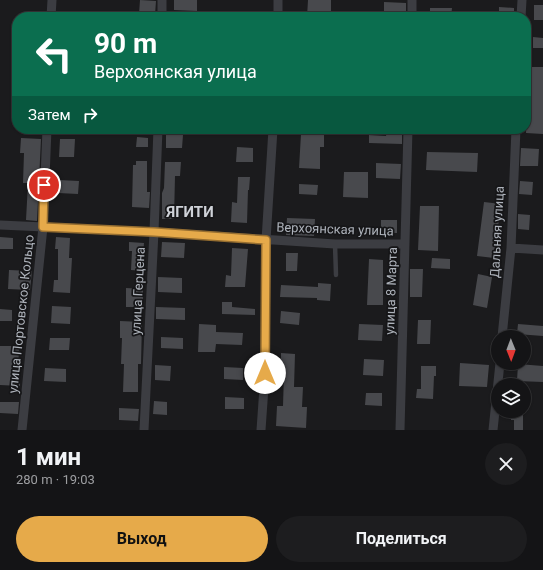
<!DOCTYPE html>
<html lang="ru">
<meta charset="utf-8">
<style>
:root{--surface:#141416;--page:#1d1d1f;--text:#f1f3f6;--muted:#9d9ea1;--line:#333335;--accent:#e6aa4a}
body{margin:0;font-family:Roboto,sans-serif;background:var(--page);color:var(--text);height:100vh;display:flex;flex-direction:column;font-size:15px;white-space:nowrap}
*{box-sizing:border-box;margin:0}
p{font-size:13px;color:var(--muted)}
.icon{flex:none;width:22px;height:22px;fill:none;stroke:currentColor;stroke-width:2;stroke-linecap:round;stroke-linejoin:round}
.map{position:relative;height:430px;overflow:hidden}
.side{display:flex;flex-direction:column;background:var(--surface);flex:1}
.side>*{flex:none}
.banner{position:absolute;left:12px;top:12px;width:519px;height:122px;border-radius:16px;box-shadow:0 1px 3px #0004,0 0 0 1px var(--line);background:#0b6e4f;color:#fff;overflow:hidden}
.needle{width:26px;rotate:179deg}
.buttons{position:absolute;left:491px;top:330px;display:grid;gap:8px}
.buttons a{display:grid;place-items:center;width:40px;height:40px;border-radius:50%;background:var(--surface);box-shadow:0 1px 3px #0004,0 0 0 1px var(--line);font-size:20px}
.pin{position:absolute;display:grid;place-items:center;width:34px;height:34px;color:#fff;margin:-17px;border:2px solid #fff;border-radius:50%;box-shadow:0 1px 4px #0007}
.me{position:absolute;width:44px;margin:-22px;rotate:0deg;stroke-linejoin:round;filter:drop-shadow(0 0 3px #0008)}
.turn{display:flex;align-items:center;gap:14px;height:84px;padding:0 16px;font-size:18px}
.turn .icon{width:52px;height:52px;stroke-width:2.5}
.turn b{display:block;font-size:28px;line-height:34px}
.then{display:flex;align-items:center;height:38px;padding:0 16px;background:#0003;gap:8px;font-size:15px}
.round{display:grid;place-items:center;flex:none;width:42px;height:42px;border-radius:21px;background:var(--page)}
.overview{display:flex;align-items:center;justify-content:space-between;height:68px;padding:0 16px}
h1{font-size:24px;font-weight:700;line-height:30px}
.primary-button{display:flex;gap:8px;margin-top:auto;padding:8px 16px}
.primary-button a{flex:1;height:46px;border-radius:24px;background:var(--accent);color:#111;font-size:16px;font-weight:700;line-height:46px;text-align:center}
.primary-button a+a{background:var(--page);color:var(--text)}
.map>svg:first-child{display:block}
.building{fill:#48494d}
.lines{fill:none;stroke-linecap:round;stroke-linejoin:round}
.service{stroke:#3c3d42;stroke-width:4.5}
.minor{stroke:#3c3d42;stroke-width:9}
.route-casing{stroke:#966e30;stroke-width:10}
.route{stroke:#e6aa4a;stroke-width:7}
.labels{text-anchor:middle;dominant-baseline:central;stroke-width:3.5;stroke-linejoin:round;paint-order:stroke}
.street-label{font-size:13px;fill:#aeb3bb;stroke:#161618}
.quarter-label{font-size:15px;font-weight:bold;fill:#cfd2d8;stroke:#161618}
</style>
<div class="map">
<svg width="543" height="430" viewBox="0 0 543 430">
<rect width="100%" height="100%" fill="#1b1b1d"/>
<!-- building -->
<path class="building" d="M140,0L156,1L155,15L139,14Z
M174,0H197V11L174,10Z
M308,0H331V17H307Z
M384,2L406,3V17H384Z
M534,5H543V20H534Z
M499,7L514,8V17H499Z
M430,8H452L451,17H430Z
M533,37L543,38V48H533Z
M527,67H543V134L526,133Z
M387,129H402V144L369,143V135L386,136Z
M166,134L183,135L182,148H166Z
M301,134H324V147H320V169L299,168Z
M137,137L148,138V147H136Z
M21,138L41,139L37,221L26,220L28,183H23L24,153H20Z
M60,139H75L74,157H59Z
M237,147L253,148V162H236Z
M521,148L539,149L538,166H520Z
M427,152L478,153L477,172L426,170Z
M136,161H147V192H150L149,208L132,207L133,165H136Z
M165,162H181L180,176H175L174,219H162V193L164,188Z
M376,163L401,164L400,179L376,178Z
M344,172H368V198L343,197Z
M238,177H250L249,190H248L247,223L231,222L232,202L237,203Z
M59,180L79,181L78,194L58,193Z
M520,181L533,182L532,195L519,194Z
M299,184L318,185L317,195L299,194Z
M484,202L501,204L494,258L477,256Z
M420,206H439L438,251L418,250Z
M518,214L530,215L529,230L518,229Z
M287,218L315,219L314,236L286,235Z
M381,220H397V233H381Z
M0,237L13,238V249H0Z
M56,237L70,238L69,258H72L70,293L53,292L54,280H58V249H55Z
M129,242L144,243L142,271L131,270L132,251H129Z
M162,242L185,243L184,258L161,257Z
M232,248L248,249L245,287H225L226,275L231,276Z
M286,253H298L297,271H286Z
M432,258L450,259V269L431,268Z
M369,259L383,260V305H367Z
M410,269H423L422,297H410Z
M9,270L32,271L30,290L8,289Z
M478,274L492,277L487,308L473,305Z
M158,277L182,278V293L158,292Z
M318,283L331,284L330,301L317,300V298L280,297L281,285L318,287Z
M126,288L143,289V307H126Z
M222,302H232V307L255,309V315L222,314Z
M52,306L71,307L70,324L51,323Z
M156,307L185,308V320L156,319Z
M0,309L12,310V321H0Z
M281,311L300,313L299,325L280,323Z
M418,320H431L430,344H417Z
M120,321L142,322L141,364H138V392H123L124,364H121L122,338H120Z
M199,324L216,325V332L243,333L242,345L216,344L215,352H198Z
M359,324L383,325L382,341L358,340Z
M518,324L543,326V336L517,334Z
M161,337L183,338V349L161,348Z
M50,338H70L69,350H49Z
M0,346H19L18,373H20V386L0,385Z
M281,353L295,354L294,387H303L302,407H307L306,428L276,426L277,406H283L284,373H281Z
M364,359L384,360L383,376L363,375Z
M460,363L489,365L487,387L459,386Z
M518,364L543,366V382L517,381Z
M155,365L171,366L170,381L155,380Z
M421,366H436V376H434L433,399L416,398L417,389H421Z
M224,367L243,368V380L224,379Z
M45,368L66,369V382L44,381Z
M366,393H382V406L365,405Z
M225,397L244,398V409H225Z
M154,401L167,402V415L153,414Z
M0,402H19L18,414L0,413Z
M119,408L139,409L138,421L119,420Z
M511,411H523V430H514V420H511Z"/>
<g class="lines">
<!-- service -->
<path class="service" d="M335,244L336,275"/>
<!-- minor -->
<path class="minor" d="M51,17L52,0
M162,17V0
M278,17V0
M412,17V0
M521,17L522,0
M0,225L154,232L335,244H405
M511,248L543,250
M502,337L511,248L516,129
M22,430L43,227L47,129
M144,430L154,232L158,129
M261,430L265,373L266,240L273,129
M400,430L408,129
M493,430L500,363"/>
</g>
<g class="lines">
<!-- route casing -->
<g class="route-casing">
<path id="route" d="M44,185L43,227L154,232L266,240L265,373"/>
</g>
<!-- route -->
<use href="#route" class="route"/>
</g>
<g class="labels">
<!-- street labels -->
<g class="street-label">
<text transform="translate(335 229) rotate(2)">Верхоянская улица</text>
<text transform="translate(497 232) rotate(-87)">Дальняя улица</text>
<text transform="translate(138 291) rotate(-87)">улица Герцена</text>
<text transform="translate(391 291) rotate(-88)">улица 8 Марта</text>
<text transform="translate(21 314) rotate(-84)">улица Портовское Кольцо</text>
</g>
<!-- quarter labels -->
<g class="quarter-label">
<text x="190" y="212">ЯГИТИ</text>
</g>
</g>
</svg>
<div class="buttons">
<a><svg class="needle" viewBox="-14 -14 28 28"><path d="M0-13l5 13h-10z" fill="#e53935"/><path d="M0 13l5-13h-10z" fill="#9d9ea1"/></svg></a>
<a><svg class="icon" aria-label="layers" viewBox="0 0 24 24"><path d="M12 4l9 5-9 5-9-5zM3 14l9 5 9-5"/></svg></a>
</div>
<div class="pin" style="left:44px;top:185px;background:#d93025"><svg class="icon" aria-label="arrive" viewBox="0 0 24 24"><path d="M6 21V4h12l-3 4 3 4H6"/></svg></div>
<svg class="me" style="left:265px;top:373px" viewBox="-20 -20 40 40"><circle r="19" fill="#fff"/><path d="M0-13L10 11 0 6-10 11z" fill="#e6aa4a"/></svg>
<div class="banner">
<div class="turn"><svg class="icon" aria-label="left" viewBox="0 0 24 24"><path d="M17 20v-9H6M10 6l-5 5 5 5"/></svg><div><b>90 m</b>Верхоянская улица</div></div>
<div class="then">Затем<svg class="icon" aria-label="right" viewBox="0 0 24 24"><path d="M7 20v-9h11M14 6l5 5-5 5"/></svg></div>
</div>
</div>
<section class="side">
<div class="overview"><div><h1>1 мин</h1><p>280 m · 19:03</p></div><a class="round"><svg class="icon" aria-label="close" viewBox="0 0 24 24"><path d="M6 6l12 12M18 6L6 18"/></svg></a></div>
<div class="primary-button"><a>Выход</a><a>Поделиться</a></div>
</section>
